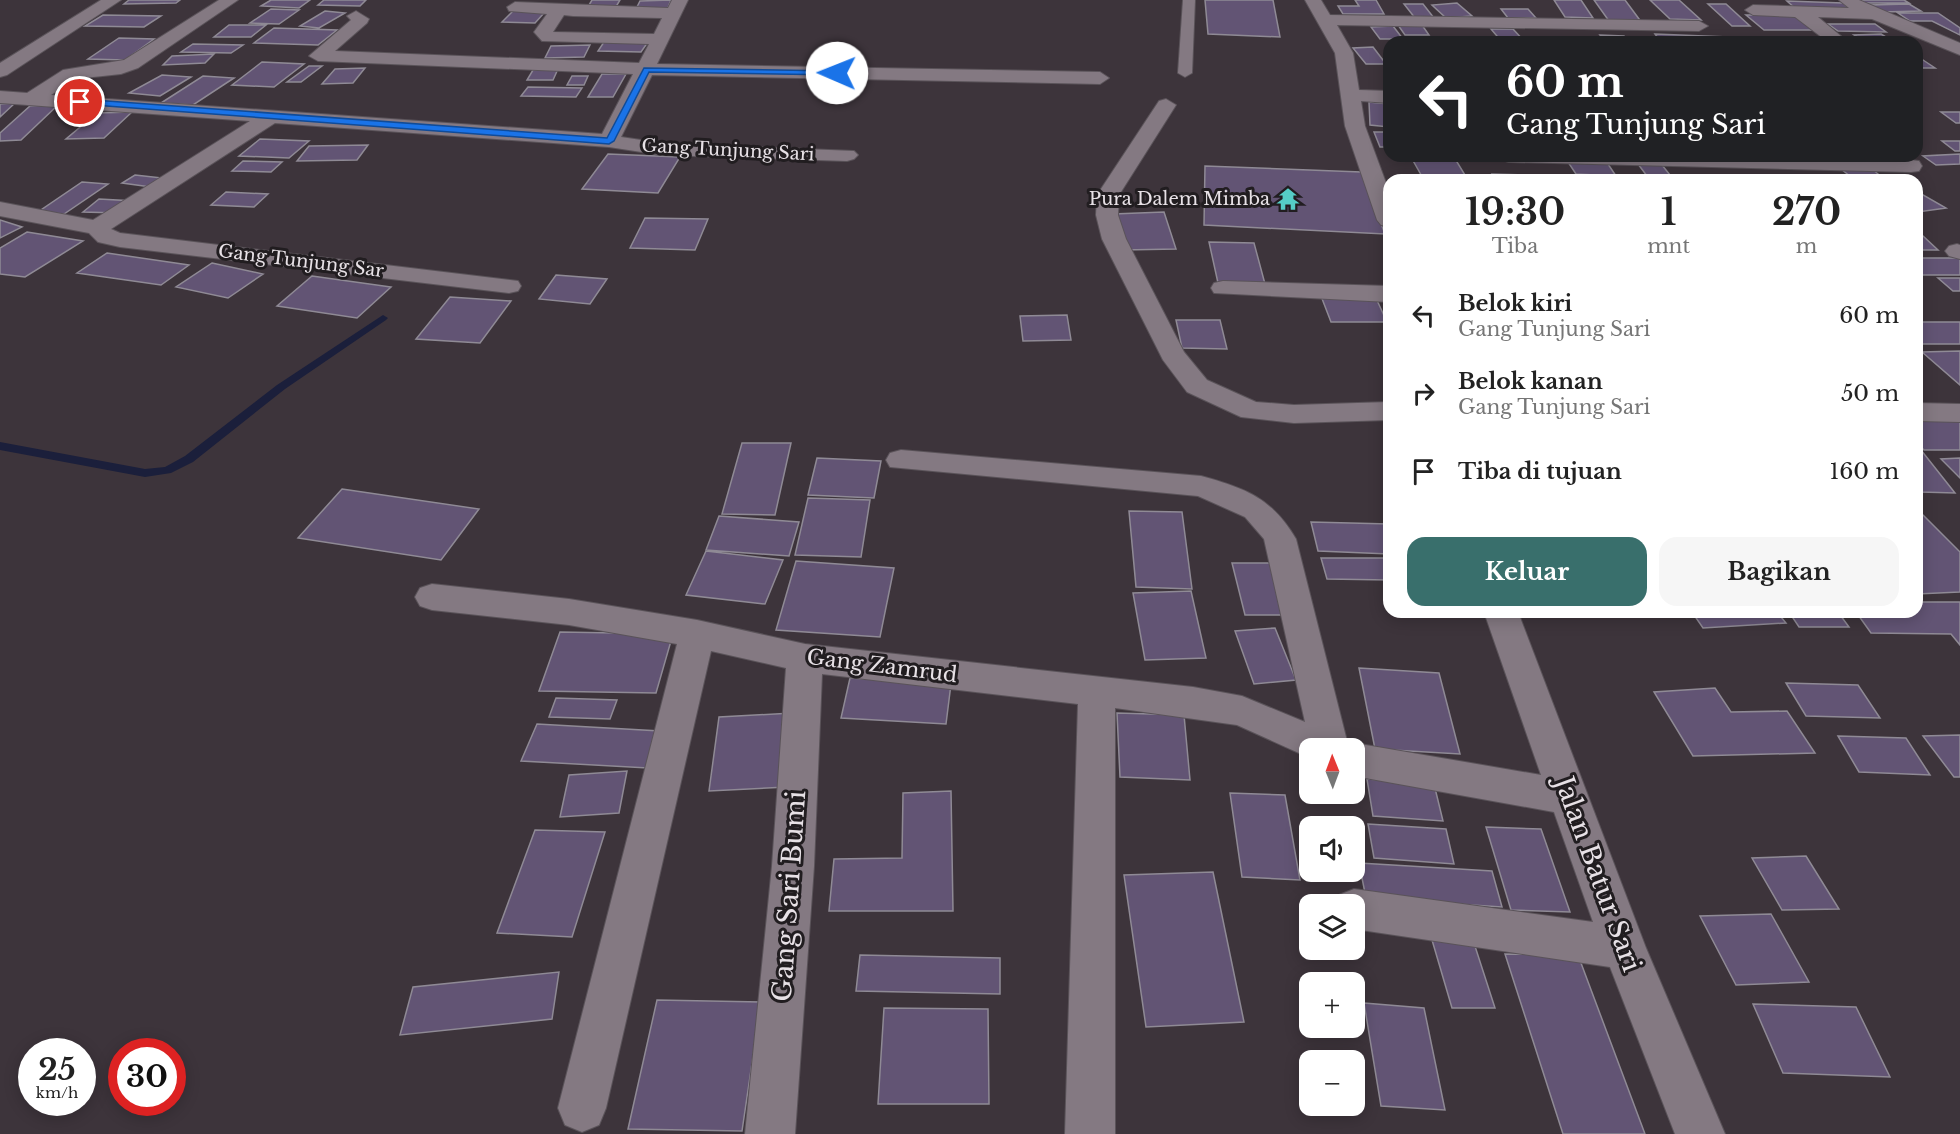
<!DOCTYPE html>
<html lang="id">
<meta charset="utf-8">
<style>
:root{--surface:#fff;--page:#f6f6f6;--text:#222;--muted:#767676;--accent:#396f6c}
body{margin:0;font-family:"Libre Baskerville",serif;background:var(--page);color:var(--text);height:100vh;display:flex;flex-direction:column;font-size:22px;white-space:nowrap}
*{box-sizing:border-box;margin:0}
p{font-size:20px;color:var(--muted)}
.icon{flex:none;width:33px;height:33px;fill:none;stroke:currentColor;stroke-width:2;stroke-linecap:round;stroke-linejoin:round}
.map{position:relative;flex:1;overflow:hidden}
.details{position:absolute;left:1383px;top:174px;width:540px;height:444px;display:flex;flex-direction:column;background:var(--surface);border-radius:18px;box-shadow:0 3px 15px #0003}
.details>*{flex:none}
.top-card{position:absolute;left:1383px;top:36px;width:540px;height:126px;border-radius:18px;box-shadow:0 3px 15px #0003;background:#202124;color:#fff;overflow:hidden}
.needle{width:39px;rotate:359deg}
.controls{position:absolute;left:1299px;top:738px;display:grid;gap:12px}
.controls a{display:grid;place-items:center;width:66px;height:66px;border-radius:12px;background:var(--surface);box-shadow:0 3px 15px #0003;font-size:30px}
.speed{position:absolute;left:18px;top:1038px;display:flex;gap:12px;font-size:30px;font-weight:700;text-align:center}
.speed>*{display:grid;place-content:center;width:78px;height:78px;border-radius:50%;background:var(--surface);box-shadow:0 3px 15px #0003;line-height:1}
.speed small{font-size:15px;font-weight:400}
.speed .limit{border:9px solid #d22;background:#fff;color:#111}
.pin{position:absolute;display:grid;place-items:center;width:51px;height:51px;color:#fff;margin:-26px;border:3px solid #fff;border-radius:50%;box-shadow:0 2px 6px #0007}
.me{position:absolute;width:66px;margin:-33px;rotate:271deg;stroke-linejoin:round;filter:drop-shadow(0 0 4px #0008)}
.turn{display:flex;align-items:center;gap:21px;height:126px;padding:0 24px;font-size:27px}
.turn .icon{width:78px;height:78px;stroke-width:2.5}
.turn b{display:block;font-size:42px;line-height:51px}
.eta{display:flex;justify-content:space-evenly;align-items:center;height:102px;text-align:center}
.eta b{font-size:36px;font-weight:700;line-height:42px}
.cta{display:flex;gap:12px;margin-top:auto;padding:12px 24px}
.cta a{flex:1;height:69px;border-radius:18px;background:var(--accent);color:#fff;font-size:24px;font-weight:700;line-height:69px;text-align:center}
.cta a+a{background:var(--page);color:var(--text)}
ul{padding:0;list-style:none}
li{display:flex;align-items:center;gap:18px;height:78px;padding:0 24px}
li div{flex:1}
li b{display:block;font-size:22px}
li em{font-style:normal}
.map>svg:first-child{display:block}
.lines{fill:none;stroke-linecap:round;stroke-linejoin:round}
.stream{fill:#1b1f3b;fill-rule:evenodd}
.building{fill:#625474;stroke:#8f8a95;stroke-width:1.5}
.lane-casing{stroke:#5a5359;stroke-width:2}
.street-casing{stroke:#5a5359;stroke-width:2}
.lane{fill:#847982;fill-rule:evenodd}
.street{fill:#847982;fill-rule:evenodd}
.route{fill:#1a73e8;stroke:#114b97;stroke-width:1.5}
.labels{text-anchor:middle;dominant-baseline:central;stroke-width:6;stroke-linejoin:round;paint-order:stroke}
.far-street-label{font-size:18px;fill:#e7e1e6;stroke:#211d20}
.far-poi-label{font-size:18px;fill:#e7e1e6;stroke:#211d20;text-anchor:end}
.street-label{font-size:21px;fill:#e7e1e6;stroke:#211d20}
.near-street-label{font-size:26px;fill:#e7e1e6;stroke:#211d20}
</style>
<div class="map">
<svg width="1960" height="1134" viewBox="0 0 1960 1134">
<rect width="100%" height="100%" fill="#3d343b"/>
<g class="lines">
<!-- stream -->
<path class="stream" d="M383,315L388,318L386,320L285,389L193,462L171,473L145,477L0,450V442L145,469L165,467L185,456L277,385Z"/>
</g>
<!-- building -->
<path class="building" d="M129,0H180L176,3L124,4Z
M271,0H310L299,8L261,6Z
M324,0H366L360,6L318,5Z
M592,0H620L614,10H586Z
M671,0L667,10L635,11L640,1Z
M1205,0H1273L1280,37L1208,34Z
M1355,0H1376L1384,14H1343L1338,6H1359Z
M1554,0H1581L1593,18L1565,17Z
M1594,0H1625L1642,23L1609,21Z
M1650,0H1679L1701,20L1670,19Z
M1861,0H1904L1909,3H1865Z
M1787,1L1843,3L1852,11L1796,9Z
M1457,3L1472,16L1446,18L1432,5Z
M1404,4H1423L1434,18H1415Z
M1708,4H1726L1750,26H1732Z
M1909,4L1921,11L1882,12L1870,5Z
M271,9L299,10L279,24L250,23Z
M1501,9H1528L1536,18H1508Z
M325,11L345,13L319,28L300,26Z
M513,11L545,12L535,23L502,22Z
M1898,13H1938L1960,28V35L1932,21H1910Z
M103,15L161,16L144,27L85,26Z
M1746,15H1793L1813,30H1764Z
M1828,24H1875L1886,32L1838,31Z
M229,25H266L251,37H214Z
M1398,25H1422L1429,35H1405Z
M1393,26L1403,39H1380L1371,27Z
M274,28L337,30L318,45L254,43Z
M1491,29H1513L1525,42H1502Z
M1655,34L1729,37L1734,42H1661Z
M1881,34L1894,42H1865L1854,35Z
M1600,35L1624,36L1630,42H1606Z
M1459,37H1492L1496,42H1463Z
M119,38L154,39L125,60L88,59Z
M604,42H648L641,52L598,51Z
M193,44L243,45L231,53L181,52Z
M590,45L584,57L545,58L551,46Z
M1373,47L1386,64H1366L1353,48Z
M214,54L205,63L163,65L172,56Z
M1917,56L1935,68H1917Z
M262,62L304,64L274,87L232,85Z
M309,66H322L301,82H287Z
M365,68L353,83L322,84L335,69Z
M558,69L553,80H527L533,70Z
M602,74H626L613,97H588Z
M162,75L191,77L160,96L129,93Z
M203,76L234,78L193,105L161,103Z
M572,76H588L584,85H567Z
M528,87L582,88L576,97L521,96Z
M1369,102L1389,104V127L1370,125Z
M15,103L0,117V104Z
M59,104L21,140L0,141V133L30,106Z
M132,112L104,138L66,139L97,113Z
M1941,112H1960V123H1956Z
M1374,132H1389V147H1380Z
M260,139L309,141L289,158L239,156Z
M1942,141H1960V151H1955Z
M368,145L357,160L297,161L309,146Z
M608,154L680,157L658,193L582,189Z
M1960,154V164L1936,165L1923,156Z
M1411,157H1454L1468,180H1424Z
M1566,159L1606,161L1616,176L1576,174Z
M243,161L282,162L271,172L232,171Z
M1638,164L1662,165L1674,180H1650Z
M1205,166L1361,172L1385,234L1204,225Z
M1871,168L1885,180H1855L1841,169Z
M1492,174L1557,176L1560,180H1495Z
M135,175L171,179L158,188L122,183Z
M1768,176H1800L1805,180H1772Z
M82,182L108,184L64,214L38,212Z
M226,192L268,194L254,207L211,205Z
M1917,192H1918L1946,208L1918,212Z
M99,199L134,201L119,213L83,212Z
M1164,212L1176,249L1123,250L1113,214Z
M645,218L708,219L695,250L630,248Z
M0,220L22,227L0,238Z
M27,232L83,241L25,277L0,274V248Z
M1917,236H1923L1938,250H1917Z
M1209,242L1254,243L1265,284L1218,283Z
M107,253L189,265L161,285L77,273Z
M1917,258H1960V275H1922L1917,270Z
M212,263L263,274L228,298L176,287Z
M556,275L607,279L590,304L539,299Z
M312,276L391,287L357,318L277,306Z
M1938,278H1960V291H1953Z
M1321,296H1375L1387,322H1331Z
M450,297L511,301L480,343L416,339Z
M1067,315L1071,340L1023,341L1020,316Z
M1176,320H1220L1227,349L1182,348Z
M1917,322H1960V344H1917Z
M1960,351V385L1922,352Z
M1917,420H1960V450H1924L1917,443Z
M742,443H791L775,515L722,514Z
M1917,450H1921L1955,493L1920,492L1917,488Z
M817,458L881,461L874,498L808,495Z
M1960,458V478L1941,459Z
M342,489L479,509L441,560L298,538Z
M808,498L870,500L861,557L795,555Z
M1129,511L1182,512L1192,589L1136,587Z
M1917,515H1923L1960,552V592L1917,594Z
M719,516L799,522L789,556L706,550Z
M1311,522L1389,524V554L1318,551Z
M706,551L783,560L765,604L686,595Z
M1321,558H1389V580L1327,579Z
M796,561L894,568L880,637L776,630Z
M1232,563H1272L1287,615H1245Z
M1191,591L1206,658L1145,660L1133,593Z
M1917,602H1960V645L1951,634L1871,633L1856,612H1917Z
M1692,612H1777L1786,623L1703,628Z
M1789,612H1838L1849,627H1799Z
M1275,628L1296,680L1254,684L1235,631Z
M560,632L673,634L656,693L539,691Z
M1359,668L1439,673L1460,754L1375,749Z
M850,678L951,684L946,724L841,718Z
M1786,683L1858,685L1880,718L1806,716Z
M1715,688L1731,712L1787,711L1815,753L1693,756L1654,692Z
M556,698L617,700L610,719L549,717Z
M792,713L787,787L709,791L719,717Z
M1117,713L1184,715L1190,780L1120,777Z
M537,724L660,731L648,768L521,761Z
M1960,735V777H1954L1923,736Z
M1838,736L1906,738L1930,775L1859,772Z
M627,771L619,813L560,817L569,775Z
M1367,779L1434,784L1443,821L1373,816Z
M951,791L953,911H829L834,859L902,858L903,793Z
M1230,793L1285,795L1300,880L1242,877Z
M1368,824L1446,829L1454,864L1374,858Z
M1486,827L1541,829L1570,912L1511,910Z
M535,830L605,832L572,937L497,933Z
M1806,856L1839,909L1782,910L1752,858Z
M1359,863L1492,871L1502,907L1366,898Z
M1213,872L1244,1022L1146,1027L1124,875Z
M1771,914L1809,982L1736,985L1700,916Z
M1432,940H1473L1495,1008H1452Z
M1505,954L1578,955L1645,1134H1563Z
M860,955L1000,958V994L856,991Z
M559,972L552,1019L400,1035L413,987Z
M657,1000L761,1002L742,1131L628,1129Z
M1364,1003L1424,1008L1445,1110L1381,1106Z
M1753,1004L1856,1007L1890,1077L1783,1073Z
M884,1008L988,1009L989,1104H878Z"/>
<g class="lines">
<!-- lane casing -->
<g class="lane-casing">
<path id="lane" d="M1183,0H1195L1192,73L1185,77L1178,73Z"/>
</g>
<!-- street casing -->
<g class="street-casing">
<path id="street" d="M101,0H121L7,75L0,77V63Z
M219,0H238L138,68L121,74L75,79L51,95L602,134L633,74L318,61L309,56L351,20L347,16L356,11L369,19L367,23L335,51L639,63L649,44L542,41L534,32L547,14L509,11L507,7L515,2L668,8L672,0H688L657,64L1100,72L1109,78L1100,84L652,75L621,137L661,143L854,151L858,155L854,159L847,161L661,155L609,147L275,123L111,229L120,233L518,281L521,286L518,291L509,293L120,247L98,242L89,233L0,216V202L93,220L250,121L0,103V91L27,93L63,70L124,60ZM564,15L573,16L662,18L654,34L553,32Z
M1305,0H1321L1330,15L1699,21L1708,26L1699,31L1337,25L1353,53L1359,90L1389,91V103L1361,101L1365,126L1389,191V227L1381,225L1377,220L1345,126L1335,53Z
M1839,0H1859L1960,43V55L1872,19L1818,17L1848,42H1828L1795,17L1753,15L1745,10L1753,5L1849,8Z
M1166,99L1176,105L1119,195L1118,215L1126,239L1184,352L1207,380L1256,402L1294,405L1389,402V420L1294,423L1241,417L1187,392L1163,360L1102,239L1096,215L1097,195L1159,101Z
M1498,156H1767L1911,160L1919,161L1922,166L1919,171L1911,172L1509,162L1502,160Z
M1957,244L1960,245V259L1949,256L1945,251L1949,246Z
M1223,281L1389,286V302L1214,293L1211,288L1214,283Z
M1917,403L1960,404V422L1917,421Z
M901,450L1201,476C1245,488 1272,498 1296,539L1348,745L1354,743L1541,775L1484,612H1518L1646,948L1725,1134H1675L1610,967L1354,929V904H1335L1339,895L1354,889L1593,922L1554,812L1354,776V748H1310V758L1237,725L1115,708V1134H1065L1078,704L822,674L814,866L795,1134H745L772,866L786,668L711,651L606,1108L599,1125L582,1132L565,1125L558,1108L677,644L569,625L432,610L420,606L415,597L420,588L432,584L569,599L697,620L805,644L1193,687L1242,696L1305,722L1264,539L1245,517L1198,496L890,467L886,460L890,453Z"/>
</g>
<!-- lane -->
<use href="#lane" class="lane"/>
<!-- street -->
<use href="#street" class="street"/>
</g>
<!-- route -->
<path class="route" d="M644,68L837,71L841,73L837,75L649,72L614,141L609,144L80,104L76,102L80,99L607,138Z"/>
<!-- icons -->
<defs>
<g id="temple-bare" transform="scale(1.8)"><path d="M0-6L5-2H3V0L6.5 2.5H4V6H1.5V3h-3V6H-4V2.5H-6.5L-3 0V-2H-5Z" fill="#55cdc6" stroke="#211d20" stroke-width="2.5" paint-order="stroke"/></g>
</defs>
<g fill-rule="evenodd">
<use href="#temple-bare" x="1288" y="199"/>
</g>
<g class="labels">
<!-- far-street labels -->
<g class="far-street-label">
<text transform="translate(728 150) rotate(3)">Gang Tunjung Sari</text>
<text transform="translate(301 261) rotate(7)">Gang Tunjung Sar</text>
</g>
<!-- far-poi labels -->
<g class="far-poi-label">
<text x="1270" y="199">Pura Dalem Mimba</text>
</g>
<!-- street labels -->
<g class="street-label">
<text transform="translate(882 666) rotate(7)">Gang Zamrud</text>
</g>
<!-- near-street labels -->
<g class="near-street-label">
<text transform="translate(1598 874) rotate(70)">Jalan Batur Sari</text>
<text transform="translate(789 896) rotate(-86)">Gang Sari Bumi</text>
</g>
</g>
</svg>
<div class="controls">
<a><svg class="needle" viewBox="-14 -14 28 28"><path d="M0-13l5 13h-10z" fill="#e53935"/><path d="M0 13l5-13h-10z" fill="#767676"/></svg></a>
<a><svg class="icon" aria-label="sound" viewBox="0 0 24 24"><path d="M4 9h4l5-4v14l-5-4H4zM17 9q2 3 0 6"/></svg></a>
<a><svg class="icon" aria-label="layers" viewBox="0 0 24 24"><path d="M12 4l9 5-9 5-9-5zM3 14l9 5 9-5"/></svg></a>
<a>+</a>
<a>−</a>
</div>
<div class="speed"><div>25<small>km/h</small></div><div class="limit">30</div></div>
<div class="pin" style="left:80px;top:102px;background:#d93025"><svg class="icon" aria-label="arrive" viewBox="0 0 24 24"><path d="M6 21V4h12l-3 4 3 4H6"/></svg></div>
<svg class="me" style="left:837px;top:73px" viewBox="-20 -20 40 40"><circle r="19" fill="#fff"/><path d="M0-13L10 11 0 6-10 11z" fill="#1a73e8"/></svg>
<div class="top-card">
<div class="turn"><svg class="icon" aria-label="left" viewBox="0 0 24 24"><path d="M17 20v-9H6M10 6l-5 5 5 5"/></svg><div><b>60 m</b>Gang Tunjung Sari</div></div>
</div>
<section class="details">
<div class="eta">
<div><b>19:30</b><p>Tiba</p></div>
<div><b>1</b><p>mnt</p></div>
<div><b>270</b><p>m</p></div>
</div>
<ul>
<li><svg class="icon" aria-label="left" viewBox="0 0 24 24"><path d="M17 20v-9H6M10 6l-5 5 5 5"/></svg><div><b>Belok kiri</b><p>Gang Tunjung Sari</p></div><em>60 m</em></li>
<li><svg class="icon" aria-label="right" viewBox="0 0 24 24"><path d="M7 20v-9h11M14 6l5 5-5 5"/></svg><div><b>Belok kanan</b><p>Gang Tunjung Sari</p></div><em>50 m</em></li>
<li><svg class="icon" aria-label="arrive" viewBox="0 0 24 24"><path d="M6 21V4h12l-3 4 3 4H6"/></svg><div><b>Tiba di tujuan</b></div><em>160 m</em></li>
</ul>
<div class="cta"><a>Keluar</a><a>Bagikan</a></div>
</section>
</div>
